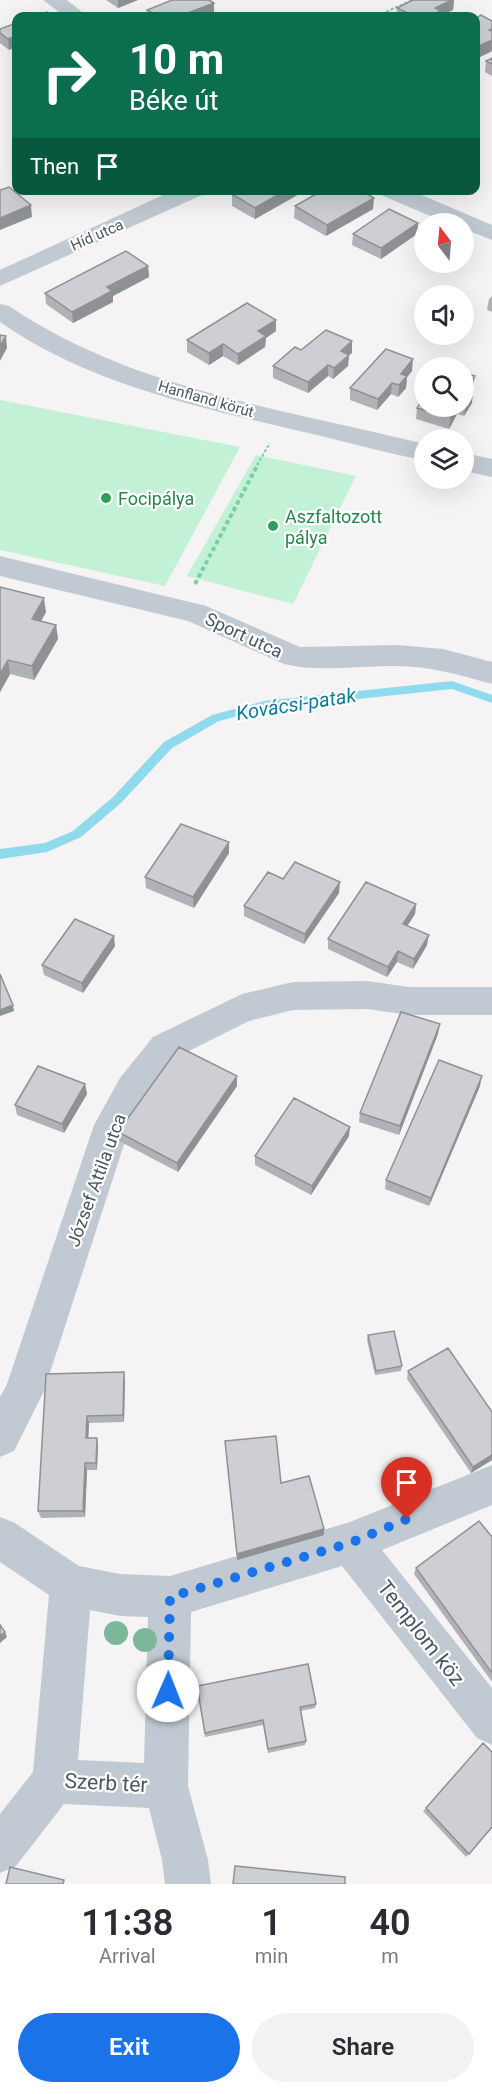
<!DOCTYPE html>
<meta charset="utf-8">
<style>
:root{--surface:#fff;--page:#f2f2f3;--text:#2b2b33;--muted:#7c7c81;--accent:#1a73e8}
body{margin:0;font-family:Roboto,sans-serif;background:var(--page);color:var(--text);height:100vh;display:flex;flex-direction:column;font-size:22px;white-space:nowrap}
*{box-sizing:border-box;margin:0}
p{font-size:20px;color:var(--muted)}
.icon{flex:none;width:33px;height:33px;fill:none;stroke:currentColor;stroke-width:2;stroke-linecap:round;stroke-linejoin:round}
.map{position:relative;height:1884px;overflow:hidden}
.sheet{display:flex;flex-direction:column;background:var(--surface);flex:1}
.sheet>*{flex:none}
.guide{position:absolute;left:12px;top:12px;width:468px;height:183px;border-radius:12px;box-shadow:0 6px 24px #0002;background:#0b6e4f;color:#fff;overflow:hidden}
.needle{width:39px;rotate:344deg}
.fabs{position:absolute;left:414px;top:213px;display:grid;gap:12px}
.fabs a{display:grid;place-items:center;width:60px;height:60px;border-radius:50%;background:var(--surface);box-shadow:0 6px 24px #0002;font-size:30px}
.pin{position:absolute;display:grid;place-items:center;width:51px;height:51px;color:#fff;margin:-62px -26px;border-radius:50% 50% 50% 0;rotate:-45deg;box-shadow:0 0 6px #0007}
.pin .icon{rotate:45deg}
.me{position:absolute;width:66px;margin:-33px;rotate:1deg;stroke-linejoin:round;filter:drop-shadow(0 0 4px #0008)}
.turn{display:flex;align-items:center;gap:21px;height:126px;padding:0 18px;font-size:27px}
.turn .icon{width:78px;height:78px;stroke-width:2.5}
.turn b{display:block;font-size:42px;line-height:51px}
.then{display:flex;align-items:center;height:57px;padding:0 18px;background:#0003;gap:12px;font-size:22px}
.eta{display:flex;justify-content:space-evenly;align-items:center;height:102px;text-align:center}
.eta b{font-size:36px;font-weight:600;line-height:42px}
.cta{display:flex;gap:12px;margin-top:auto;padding:12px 18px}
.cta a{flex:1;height:69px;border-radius:36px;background:var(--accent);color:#fff;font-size:24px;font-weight:600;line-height:69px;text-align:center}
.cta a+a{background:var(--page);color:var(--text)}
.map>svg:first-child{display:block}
.green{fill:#c3f1d5}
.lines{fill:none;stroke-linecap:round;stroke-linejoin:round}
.stream{fill:#90daee;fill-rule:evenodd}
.path-far1{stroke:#7ad0a6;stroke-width:2;stroke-dasharray:3 2;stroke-linecap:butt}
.path{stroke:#7ad0a6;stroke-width:4;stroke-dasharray:4.5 3;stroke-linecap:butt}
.minor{fill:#c1cad2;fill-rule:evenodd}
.tree{fill:#7bb799}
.wall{fill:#b0b2b7}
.shaded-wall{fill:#909195}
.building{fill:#cdcfd5;stroke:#909195;stroke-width:1.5}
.route{stroke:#1a73e8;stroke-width:10;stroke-dasharray:0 18}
.leisure-dot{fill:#2e9e5b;stroke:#fff;stroke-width:2}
.labels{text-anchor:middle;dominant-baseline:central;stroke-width:4.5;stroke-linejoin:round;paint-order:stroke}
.far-street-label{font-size:15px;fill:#4a5661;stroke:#fff}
.leisure-label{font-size:18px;fill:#27864d;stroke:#fff;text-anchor:start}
.street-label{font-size:18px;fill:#4a5661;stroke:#fff}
.water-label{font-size:20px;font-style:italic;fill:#0c7c9b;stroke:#fff}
.near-street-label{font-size:21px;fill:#4a5661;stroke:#fff}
</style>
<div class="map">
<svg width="492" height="1884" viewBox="0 0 492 1884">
<rect width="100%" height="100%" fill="#f5f3f3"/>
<!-- green -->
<path class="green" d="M0,400L240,447L165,586L0,550Z
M256,455L356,476L293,604L187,576Z"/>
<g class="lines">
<!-- stream -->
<path class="stream" d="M452,681L492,695V703L452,689L264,709L219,721L172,748L121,803L81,837L47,852L0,859V849L45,843L73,831L113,797L164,742L212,715L264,701Z"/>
<!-- path-far1 -->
<path class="path-far1" d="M377,16L412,0
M257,465L270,443"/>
<!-- path -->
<path class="path" d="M195,584L258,464"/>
<!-- minor -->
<path class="minor" d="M43,0H67L87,16H64Z
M174,190H205L202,195L0,286V270Z
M378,190H410L492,225V240L464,229V224H449L381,195Z
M0,304L9,306C131,389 284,409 424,444V460C384,453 344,441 304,432C201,408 88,384 0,322Z
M464,453L492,459V477L464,471Z
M0,556L206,606L300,647L398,645L443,649L492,662V684C460,675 429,666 396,666C359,665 320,673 284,664L188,621L0,576Z
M367,981L409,987H492V1015H409L367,1009L293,1010L249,1021L177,1057L144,1100L129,1129L44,1391L14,1451L0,1457V1397L7,1384L94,1125L120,1078L153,1037L242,994L293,982Z
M492,1465V1505L382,1550L492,1688V1745L477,1738L342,1566L191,1612L188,1786L208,1860L211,1884H165L162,1860L149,1808L64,1804L16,1866L0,1873V1814L33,1772L49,1595L0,1562V1517L15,1523L79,1566L120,1574L170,1576L350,1522ZM90,1610L120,1616L148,1617L144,1763L78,1760Z"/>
</g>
<!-- trees -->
<g class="tree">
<circle cx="116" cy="1633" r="12"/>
<circle cx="145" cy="1640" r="12"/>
</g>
<!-- wall -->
<path class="wall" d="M106,0H138L118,8Z
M413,0H454L453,10L440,16H396L397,8Z
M214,3V14L208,16H148L147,10Z
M476,18L492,21V51L478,58L476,56Z
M16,23L9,50L0,43V29Z
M492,58V76L485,72L486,61Z
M301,193L255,219L232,206V194Z
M295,206L373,209L326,236L294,218Z
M418,223L417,234L381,259L352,245L353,234Z
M148,266L149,277L113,296V302L73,323L46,304L45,293Z
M492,296V312L487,310L489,299Z
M276,320V331L266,338L265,347L238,365L223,356L209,365L187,352V340Z
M352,341V353L349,355L348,366L333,379L328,376L308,393L273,378V366L301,350Z
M412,371L407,377L406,388L398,397L391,394L377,410L350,400V388Z
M464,373L473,387L471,391L472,403L464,416L457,414L449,429L416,419L417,408L424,406H464Z
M0,587L46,612L41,621L56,625L58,639L34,680L10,674L0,692Z
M229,842V853L194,908L146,888L145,877Z
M283,879L339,893L304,944L244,916V906Z
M416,904L415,914L407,926L427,945L413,969L397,962L387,977L328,949V939Z
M115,946L83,993L44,975L42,965Z
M438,1034L399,1135L359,1122L360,1113Z
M237,1076V1086L178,1172L119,1141L118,1132Z
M85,1084L87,1094L64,1133L17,1115L15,1105Z
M480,1086L429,1206L385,1189L386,1180Z
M349,1136L311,1195L255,1165V1156Z
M368,1335L402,1366L401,1371L375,1375L367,1340Z
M408,1371L492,1460L471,1473L407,1379Z
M46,1374L125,1380L124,1422L89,1423L88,1438L98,1445L97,1470H87L85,1517L41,1518L38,1511Z
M225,1441L281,1483L324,1529V1535L237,1560Z
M492,1537V1682L414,1574L416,1568Z
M197,1686L316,1704L315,1708L300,1711L306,1741L305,1745L268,1753L263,1725L205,1737Z
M426,1808L492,1827L466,1857L423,1811Z"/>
<!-- shaded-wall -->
<path class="shaded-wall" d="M118,0H138L118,8Z
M452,0H454L453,10L440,16H429L435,8Z
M214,3V14L208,16H180Z
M16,36V47L9,50L8,39Z
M492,40V51L478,58L479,46Z
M286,190H301V193L255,219V208Z
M374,198L373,209L326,236L327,225Z
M31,205L32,217L0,230V218Z
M418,223L417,234L381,259V248Z
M148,266L149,277L113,296V302L73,323L72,312L107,287Z
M276,320V331L266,338L265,347L238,365V354L258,331Z
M6,336L7,348L0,361V346Z
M352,341V353L349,355L348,366L333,379L334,368L341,351Z
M223,344V356L209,365V353Z
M413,359L412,371L407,377L406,388L398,397L401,374Z
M328,365V376L308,393V382Z
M475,376L473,387L465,401L467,390Z
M392,383L391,394L377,410L378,399Z
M473,392L472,403L464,416L466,405Z
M457,406H458L457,414L449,429L451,417Z
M44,598L46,612L34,634L32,619Z
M56,625L58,639L34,680L32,666Z
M8,660L10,674L0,692V674Z
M229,842V853L194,908L193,897Z
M340,882L339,893L304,944L305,934Z
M416,904L415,914L402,934L403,924Z
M429,935L427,945L413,969L414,959Z
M114,936L115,946L83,993L82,983Z
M398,951L397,962L387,977L388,967Z
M13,1005L14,1011L0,1016V1010Z
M440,1024L438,1034L399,1135L400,1126Z
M237,1076V1086L178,1172L177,1163Z
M482,1076L480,1086L429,1206L431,1198Z
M85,1084L87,1094L64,1133L62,1124Z
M350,1127L349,1136L311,1195L312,1186Z
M124,1372L125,1380L124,1422L123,1415Z
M87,1416L89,1423L88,1445L86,1438Z
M97,1438L98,1445L97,1470L96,1463Z
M492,1455V1460L471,1473L473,1467Z
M85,1463L87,1470L85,1517L83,1511Z
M324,1529V1535L237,1560V1554Z
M5,1632L7,1637L0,1643V1636Z"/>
<!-- building -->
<path class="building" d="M172,0H209L214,3L180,16H158L147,10Z
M413,0H452L435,8L441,11L429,16H414L397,8Z
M47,12L52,16H35Z
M481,15L492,21V28L489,30L492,31V40L479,46L476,45V18Z
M16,23V36L8,39L0,33V29Z
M492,58V64L486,61Z
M9,187L31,205L0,218V190Z
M239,190H286L255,208L232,194Z
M323,190H360L374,198L327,225L295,206Z
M389,209L418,223L381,248L353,234Z
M126,251L148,266L107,287L112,291L72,312L45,293Z
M247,303L276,320L258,331L266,336L238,354L223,344L209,353L187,340Z
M326,330L352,341L341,351L349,355L334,368L328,365L308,382L273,366L295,347L301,350Z
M0,335L6,336L0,346Z
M386,349L413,359L401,374L407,376L399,385L392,383L378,399L350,388Z
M464,373L475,376L467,390L473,392L466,405L464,404Z
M424,396V406H457L451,417L417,408Z
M0,587L44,598L32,619L56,625L32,666L8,660L0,674Z
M181,824L229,842L193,897L145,877Z
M295,862L340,882L305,934L244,906L268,872L283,879Z
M366,882L416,904L403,924L429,935L414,959L398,951L388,967L328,939Z
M75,919L114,936L82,983L42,965Z
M0,974L13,1005L0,1010Z
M401,1012L440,1024L400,1126L360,1113Z
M179,1047L237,1076L177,1163L118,1132Z
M439,1060L482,1076L431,1198L386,1180Z
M38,1066L85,1084L62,1124L15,1105Z
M294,1098L350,1127L312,1186L255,1156Z
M394,1331L402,1366L376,1371L368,1335Z
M448,1348L492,1412V1455L473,1467L408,1371Z
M124,1372L123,1415L87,1416L86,1438H97L96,1463H85L83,1511H38L46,1374Z
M276,1436L281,1483L309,1476L324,1529L237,1554L225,1441Z
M479,1521L492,1537V1673L416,1568Z
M0,1625L5,1632L0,1636Z
M308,1664L316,1704L300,1707L306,1741L268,1749L263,1720L205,1733L197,1686Z
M483,1743L492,1752V1827L469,1854L426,1808Z
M235,1866L345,1877V1884H233Z
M10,1867L64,1880L63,1884H6Z"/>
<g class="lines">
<!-- route -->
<path class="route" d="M168,1691L170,1597L350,1543L407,1519"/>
</g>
<!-- markers -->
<g class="leisure-dot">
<circle cx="106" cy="498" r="6"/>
<circle cx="273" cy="526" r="6"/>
</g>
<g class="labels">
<!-- far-street labels -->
<g class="far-street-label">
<text transform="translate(97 235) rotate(-24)">Híd utca</text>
<text transform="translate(206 399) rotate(16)">Hanfland körút</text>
</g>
<!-- leisure labels -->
<g class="leisure-label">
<text x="118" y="498">Focipálya</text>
<text x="285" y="516">Aszfaltozott<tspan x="285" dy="21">pálya</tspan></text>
</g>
<!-- street labels -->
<g class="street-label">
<text transform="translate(244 635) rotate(25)">Sport utca</text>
<text transform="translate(96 1180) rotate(-70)">József Attila utca</text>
</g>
<!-- water labels -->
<g class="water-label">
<text transform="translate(296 704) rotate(-9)">Kovácsi-patak</text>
</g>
<!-- near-street labels -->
<g class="near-street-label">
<text transform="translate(421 1633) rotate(52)">Templom köz</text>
<text transform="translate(106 1783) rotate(3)">Szerb tér</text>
</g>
</g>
</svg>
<div class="fabs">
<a><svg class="needle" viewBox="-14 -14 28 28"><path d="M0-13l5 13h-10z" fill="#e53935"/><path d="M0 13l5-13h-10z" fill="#7c7c81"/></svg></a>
<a><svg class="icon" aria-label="sound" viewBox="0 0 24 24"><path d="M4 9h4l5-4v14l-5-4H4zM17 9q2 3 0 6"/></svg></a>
<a><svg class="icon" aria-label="search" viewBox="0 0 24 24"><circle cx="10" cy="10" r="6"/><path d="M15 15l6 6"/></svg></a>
<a><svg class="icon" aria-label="layers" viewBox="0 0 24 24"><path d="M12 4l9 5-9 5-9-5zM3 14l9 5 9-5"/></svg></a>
</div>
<div class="pin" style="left:407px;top:1519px;background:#d93025"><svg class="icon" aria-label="arrive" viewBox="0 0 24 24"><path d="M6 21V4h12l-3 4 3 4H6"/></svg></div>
<svg class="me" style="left:168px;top:1691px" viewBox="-20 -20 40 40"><circle r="19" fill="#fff"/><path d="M0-13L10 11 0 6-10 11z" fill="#1a73e8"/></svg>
<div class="guide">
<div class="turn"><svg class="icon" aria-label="right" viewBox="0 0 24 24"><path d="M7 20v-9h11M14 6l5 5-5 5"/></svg><div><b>10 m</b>Béke út</div></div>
<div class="then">Then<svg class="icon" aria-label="arrive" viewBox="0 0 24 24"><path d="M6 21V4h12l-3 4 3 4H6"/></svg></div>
</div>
</div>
<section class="sheet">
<div class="eta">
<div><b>11:38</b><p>Arrival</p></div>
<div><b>1</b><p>min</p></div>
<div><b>40</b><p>m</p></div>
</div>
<div class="cta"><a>Exit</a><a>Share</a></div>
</section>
